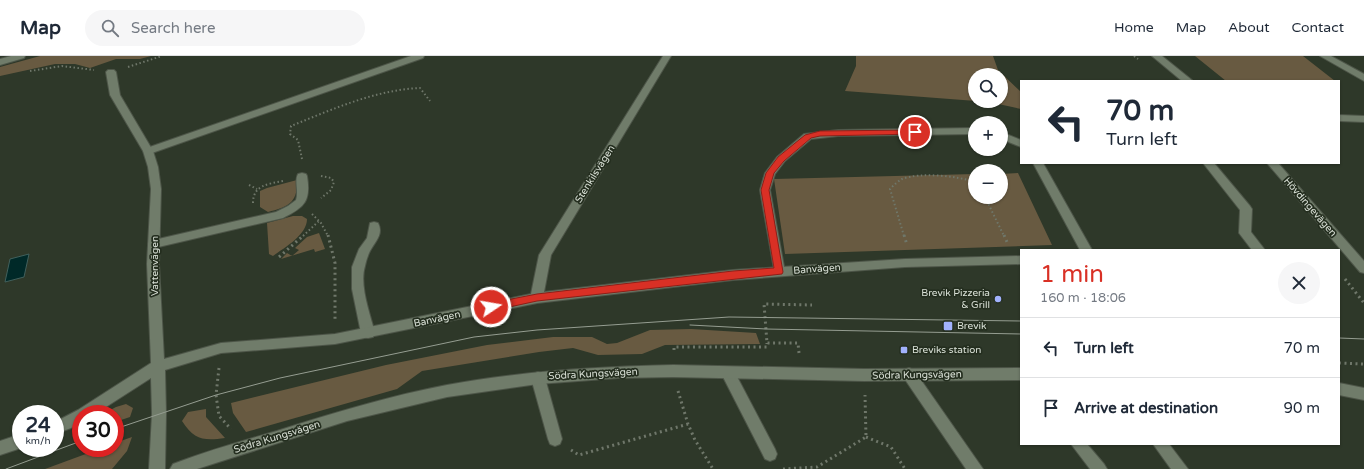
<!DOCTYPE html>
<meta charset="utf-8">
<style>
:root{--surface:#fff;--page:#f6f6f7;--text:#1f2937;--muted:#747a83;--line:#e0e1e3;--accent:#d93025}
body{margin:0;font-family:"Varela Round",sans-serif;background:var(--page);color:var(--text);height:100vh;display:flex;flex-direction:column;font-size:15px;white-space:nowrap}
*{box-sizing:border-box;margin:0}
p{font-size:13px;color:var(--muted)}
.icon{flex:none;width:22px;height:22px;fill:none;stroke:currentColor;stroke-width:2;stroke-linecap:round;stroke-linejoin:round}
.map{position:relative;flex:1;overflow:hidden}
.side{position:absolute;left:1020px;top:193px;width:320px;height:196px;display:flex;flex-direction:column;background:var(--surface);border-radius:0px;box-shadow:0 1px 3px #0004}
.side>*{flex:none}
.hud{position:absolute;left:1020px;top:24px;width:320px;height:84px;border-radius:0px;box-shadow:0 1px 3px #0004;background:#fff;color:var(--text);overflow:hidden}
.fabs{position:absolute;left:968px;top:12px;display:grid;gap:8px}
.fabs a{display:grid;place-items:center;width:40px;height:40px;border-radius:50%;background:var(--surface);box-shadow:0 1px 3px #0004;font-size:20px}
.speed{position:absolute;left:12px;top:349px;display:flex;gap:8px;font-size:20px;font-weight:700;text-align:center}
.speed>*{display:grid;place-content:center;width:52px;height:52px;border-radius:50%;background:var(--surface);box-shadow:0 1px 3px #0004;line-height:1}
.speed small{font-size:10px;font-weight:400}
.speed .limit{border:6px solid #d22;background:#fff;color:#111}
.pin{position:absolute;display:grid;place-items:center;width:34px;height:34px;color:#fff;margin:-17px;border:2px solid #fff;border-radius:50%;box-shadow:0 1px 4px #0007}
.me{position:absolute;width:44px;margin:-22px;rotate:78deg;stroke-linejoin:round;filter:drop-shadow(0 0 3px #0008)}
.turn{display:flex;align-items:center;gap:14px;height:84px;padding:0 20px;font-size:18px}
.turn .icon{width:52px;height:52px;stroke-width:2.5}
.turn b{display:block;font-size:28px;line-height:34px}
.round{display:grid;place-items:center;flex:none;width:42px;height:42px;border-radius:21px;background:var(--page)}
.overview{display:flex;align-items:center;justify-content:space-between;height:68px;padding:0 20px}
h1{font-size:24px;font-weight:600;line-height:30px;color:var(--accent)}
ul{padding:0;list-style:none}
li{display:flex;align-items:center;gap:12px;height:60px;padding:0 20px;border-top:1px solid var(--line)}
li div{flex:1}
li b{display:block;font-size:15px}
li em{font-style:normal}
header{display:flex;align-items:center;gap:24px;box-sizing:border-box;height:56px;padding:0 20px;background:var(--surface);border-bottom:1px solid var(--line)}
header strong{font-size:19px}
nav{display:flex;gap:22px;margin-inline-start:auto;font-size:14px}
.search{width:280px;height:36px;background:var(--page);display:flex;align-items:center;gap:10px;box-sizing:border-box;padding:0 14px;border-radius:22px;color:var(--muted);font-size:15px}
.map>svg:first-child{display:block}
.green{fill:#685a41;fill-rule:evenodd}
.water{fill:#002928;stroke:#41605c}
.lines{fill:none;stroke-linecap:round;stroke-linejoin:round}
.service-casing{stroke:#4d5548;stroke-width:2}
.pedestrian-casing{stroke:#4d5548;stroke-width:2}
.minor-casing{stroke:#4d5548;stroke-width:2}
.tertiary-casing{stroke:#4d5548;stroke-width:2}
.secondary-casing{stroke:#4d5548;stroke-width:2}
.path-far1{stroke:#6f776a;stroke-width:2;stroke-dasharray:1.5 2.5;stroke-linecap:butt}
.path{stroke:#6f776a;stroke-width:3;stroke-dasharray:2 3.5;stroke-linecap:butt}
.service{fill:#707c6a;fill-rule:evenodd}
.pedestrian{fill:#707c6a;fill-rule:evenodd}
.minor{fill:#707c6a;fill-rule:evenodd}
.tertiary{fill:#707c6a;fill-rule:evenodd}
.secondary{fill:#707c6a;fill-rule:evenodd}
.tram{stroke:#959d91;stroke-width:1}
.route{fill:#d93025;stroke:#8d1f18}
.poi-dot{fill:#a2b2fd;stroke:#242e1f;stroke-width:1.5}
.labels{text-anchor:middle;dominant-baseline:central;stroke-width:3.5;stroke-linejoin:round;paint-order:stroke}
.street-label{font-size:10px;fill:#d9e0d6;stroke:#242e1f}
.poi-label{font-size:10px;fill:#d9e0d6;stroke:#242e1f;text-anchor:start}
</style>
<header>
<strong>Map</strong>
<div class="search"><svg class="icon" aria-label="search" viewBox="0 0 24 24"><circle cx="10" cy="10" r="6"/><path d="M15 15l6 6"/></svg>Search here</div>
<nav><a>Home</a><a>Map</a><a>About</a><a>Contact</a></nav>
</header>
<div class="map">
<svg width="1364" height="413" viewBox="0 0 1364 413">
<rect width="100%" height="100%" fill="#2e3829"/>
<!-- green -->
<path class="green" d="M40,0H151L140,3H116L90,12L75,8H55L0,20V11Z
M856,0H993L998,14L1021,36V53L989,46L845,35L856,10ZM975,19H1001V45H975Z
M1195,0H1303L1335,25H1226Z
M1018,117L1052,189L785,198L774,123L975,118V141H1001V118Z
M297,124C298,147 288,151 268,156L260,151V135L267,132Z
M293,160H302L307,163C307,179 285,191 273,200L269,198L267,167Z
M319,177L325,193L315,196L314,193L281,203L287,197L292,200L299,194L295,192L307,181Z
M691,273L756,277L760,288L665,289L642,298L598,299L573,292L539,296L422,315L397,333L246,376L233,357L231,347L386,309L487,289L553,281H592L607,288L617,287L650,274Z
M126,348L133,352L130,361L115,366V358H103L116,351Z
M206,353V361L225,382C204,385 194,384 182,365L188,356Z
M132,381L127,395L112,413H45L102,392H115V387Z"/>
<!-- water -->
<path class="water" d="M29,198L24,221L5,226L10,203Z"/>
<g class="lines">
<!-- service casing -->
<g class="service-casing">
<path id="service" d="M411,0H424L423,2L152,97L148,98L143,95L144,93Z
M1320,0H1331L1364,18V25Z
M975,72V78L838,80L811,83L785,105L775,118L770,134L785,216L783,219L779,220L775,219L760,134L765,117L777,101L804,78L838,74Z
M1001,76L1021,84V91L1001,83Z
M1033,107H1043L1092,194H1080Z
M1203,107H1214L1250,150L1252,153L1251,176L1265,194H1252L1239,177L1240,154Z
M302,117L306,118L307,120C311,145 305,151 283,162L154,192L150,191L148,188L150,185L154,184L276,156L288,150L296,144C299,135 294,125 298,118Z
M374,166L378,167C384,178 375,186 370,195C368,199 366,205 365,210C359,229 370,258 375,277L373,281L368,282L363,281L361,277L352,233V211L359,193L367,182L370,167Z
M728,311L733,313L775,393L777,398L775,403L770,405L765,403L721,317L723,313Z
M909,312L914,314L983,413H966L904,322L902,318L904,314Z
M538,316L543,318L545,322L562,383L560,388L555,390L550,388L548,383L531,322L533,318Z
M1071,388H1087L1104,408L1107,413H1090Z"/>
</g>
<!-- pedestrian casing -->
<g class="pedestrian-casing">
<path id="pedestrian" d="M1153,388H1169L1188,413H1171Z"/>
</g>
<!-- minor casing -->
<g class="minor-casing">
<path id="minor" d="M663,0H671L551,199L544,236L733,214L905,203L1021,200V208L905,211L733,224L537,247L335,288L221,297L165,314L166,358L165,413H149L152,358L151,322L95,358H81V366L71,372L55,378V366L78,354L151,307L147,208L151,133L148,111L143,95L110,39L106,16L108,14H114L116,16L120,39L153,95L158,111L161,133L159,208L164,303L221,287L335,278L531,238L539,199Z
M1152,0H1162L1193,25H1182Z
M1339,59L1364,60V66L1339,65Z
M1267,107H1278L1364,205V217L1360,216Z
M21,378V392L0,399V385Z"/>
</g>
<!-- tertiary casing -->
<g class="tertiary-casing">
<path id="tertiary" d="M673,309L864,313L1021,312V324L864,325L673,321L618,322L538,328L447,341L347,365L197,413H170L173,408C207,395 242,385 277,375C333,357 389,340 447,329C521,315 598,311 673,309Z
M1339,327L1364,332V344L1339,339Z"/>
</g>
<!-- secondary casing -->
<g class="secondary-casing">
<path id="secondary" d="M11,0H25L24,2L0,9V3Z"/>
</g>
<!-- path-far1 -->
<path class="path-far1" d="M1134,0L1138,3
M128,11L162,0
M30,15L62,10L94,14
M302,103L298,84L290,78L291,70C333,53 375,34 420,32L430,45
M321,120L331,122L334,126L331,134L321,142
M249,129L257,133
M985,141L1004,180
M253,147C253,129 268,128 283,125
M312,158L321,167L328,180
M303,180L319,165
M904,180L890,133C894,129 898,125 902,123C920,116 958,120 975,126"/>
<!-- path -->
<path class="path" d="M328,179L335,207V264
M904,179L907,189
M1004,179L1007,186
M279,201L304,179
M1345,223L1364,247
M674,294V291H767V287
M799,297L798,287H767L764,248L812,249
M1339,307L1364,308
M219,312L216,339L219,360L231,373
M678,335L688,368L695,384L713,413
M866,381L891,391L905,413
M571,394L579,399L688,368
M783,413L817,411L866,381L865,339"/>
<!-- service -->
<use href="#service" class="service"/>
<!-- pedestrian -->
<use href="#pedestrian" class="pedestrian"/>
<!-- minor -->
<use href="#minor" class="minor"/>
<!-- tertiary -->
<use href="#tertiary" class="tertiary"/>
<!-- secondary -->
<use href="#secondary" class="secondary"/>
<!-- tram -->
<path class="tram" d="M690,269L766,273L1021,278
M1339,282L1364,283
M115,373L216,339L280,322L474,281L537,274L729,261L1021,265
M6,413L81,385"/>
</g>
<!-- route -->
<path class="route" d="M915,74H917V78L820,80L811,82L784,105L774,117L769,134L783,216L782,218L537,245L491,255L488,254L486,251L488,249L491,247L537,238L733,215L774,212L761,134L766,117L778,101L805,79L820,75Z"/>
<!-- markers -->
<g class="poi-dot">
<circle cx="998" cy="243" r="4"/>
<rect x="943" y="265" width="10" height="10" rx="2"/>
<rect x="900" y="290" width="8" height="8" rx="2"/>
</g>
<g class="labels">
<!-- street labels -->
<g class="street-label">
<text transform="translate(595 118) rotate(-58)">Stenkilsvägen</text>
<text transform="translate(1310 151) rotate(49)">Hövdingevägen</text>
<text transform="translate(155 210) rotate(-90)">Vattenvägen</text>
<text transform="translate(817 213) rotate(-4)">Banvägen</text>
<text transform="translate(437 263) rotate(-12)">Banvägen</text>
<text transform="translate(593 318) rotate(-3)">Södra Kungsvägen</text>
<text transform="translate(917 319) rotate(-1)">Södra Kungsvägen</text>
<text transform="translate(277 381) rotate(-17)">Södra Kungsvägen</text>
</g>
<!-- poi labels -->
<g class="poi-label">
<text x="990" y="237" text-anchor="end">Brevik Pizzeria<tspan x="990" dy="12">&amp; Grill</tspan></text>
<text x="957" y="270">Brevik</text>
<text x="912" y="294">Breviks station</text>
</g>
</g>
</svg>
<div class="fabs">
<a><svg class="icon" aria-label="search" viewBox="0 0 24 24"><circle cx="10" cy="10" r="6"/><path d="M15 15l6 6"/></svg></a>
<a>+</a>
<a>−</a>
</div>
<div class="speed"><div>24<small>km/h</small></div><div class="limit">30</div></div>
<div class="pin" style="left:915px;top:76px;background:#d93025"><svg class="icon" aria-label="arrive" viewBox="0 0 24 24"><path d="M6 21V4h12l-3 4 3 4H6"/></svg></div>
<svg class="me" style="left:491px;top:251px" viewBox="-20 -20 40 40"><circle r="17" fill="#d93025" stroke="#fff" stroke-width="3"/><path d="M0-11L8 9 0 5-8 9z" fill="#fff"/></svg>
<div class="hud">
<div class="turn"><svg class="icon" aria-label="left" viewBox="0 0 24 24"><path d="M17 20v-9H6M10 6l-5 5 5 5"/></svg><div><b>70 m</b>Turn left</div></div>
</div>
<section class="side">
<div class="overview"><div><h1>1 min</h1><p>160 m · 18:06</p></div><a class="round"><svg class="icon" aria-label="close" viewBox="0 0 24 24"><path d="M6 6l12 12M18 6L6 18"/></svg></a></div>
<ul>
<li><svg class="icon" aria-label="left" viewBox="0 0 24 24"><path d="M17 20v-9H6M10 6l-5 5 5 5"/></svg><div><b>Turn left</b></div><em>70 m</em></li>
<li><svg class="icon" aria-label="arrive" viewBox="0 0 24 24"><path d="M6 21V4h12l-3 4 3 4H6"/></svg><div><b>Arrive at destination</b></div><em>90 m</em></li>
</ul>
</section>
</div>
